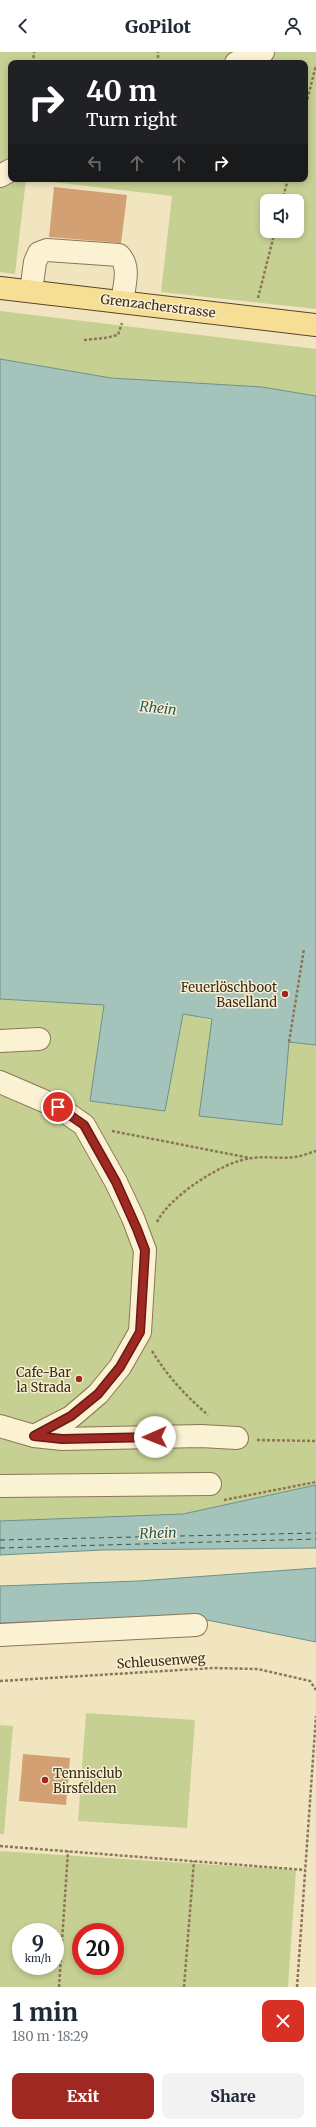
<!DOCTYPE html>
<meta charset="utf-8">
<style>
:root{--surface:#fff;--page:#f2f2f3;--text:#1f2937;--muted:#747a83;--accent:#9f2822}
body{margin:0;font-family:Merriweather,serif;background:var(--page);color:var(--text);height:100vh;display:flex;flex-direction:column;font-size:15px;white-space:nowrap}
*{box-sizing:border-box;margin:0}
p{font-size:13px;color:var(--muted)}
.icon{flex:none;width:22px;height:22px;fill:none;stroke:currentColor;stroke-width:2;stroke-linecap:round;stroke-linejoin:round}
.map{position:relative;height:1935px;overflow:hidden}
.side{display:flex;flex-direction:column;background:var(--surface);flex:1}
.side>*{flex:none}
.top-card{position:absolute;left:8px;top:8px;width:300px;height:122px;border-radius:8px;box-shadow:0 2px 6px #0003;background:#202124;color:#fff;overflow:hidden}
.fabs{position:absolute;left:260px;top:142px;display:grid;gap:8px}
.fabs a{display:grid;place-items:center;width:44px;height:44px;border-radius:8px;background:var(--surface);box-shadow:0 2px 6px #0003;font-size:20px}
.speed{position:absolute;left:12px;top:1871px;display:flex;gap:8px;font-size:20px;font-weight:700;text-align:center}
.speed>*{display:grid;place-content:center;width:52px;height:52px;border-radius:50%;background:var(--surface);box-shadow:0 2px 6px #0003;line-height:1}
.speed small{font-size:10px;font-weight:400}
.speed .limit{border:6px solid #d22;background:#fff;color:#111}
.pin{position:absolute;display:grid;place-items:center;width:34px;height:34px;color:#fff;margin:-17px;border:2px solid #fff;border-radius:50%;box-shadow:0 1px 4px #0007}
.me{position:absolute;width:44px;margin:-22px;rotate:269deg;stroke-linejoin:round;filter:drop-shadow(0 0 3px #0008)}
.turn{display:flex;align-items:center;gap:14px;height:84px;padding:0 12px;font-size:18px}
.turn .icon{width:52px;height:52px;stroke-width:2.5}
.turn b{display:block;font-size:28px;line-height:34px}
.lanes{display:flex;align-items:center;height:38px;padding:0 12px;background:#0003;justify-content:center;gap:20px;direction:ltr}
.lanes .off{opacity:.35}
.round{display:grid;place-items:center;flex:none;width:42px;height:42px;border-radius:8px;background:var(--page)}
.summary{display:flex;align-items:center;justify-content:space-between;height:68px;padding:0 12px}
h1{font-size:24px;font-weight:800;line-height:30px}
.cta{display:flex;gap:8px;margin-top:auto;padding:8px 12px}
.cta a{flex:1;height:46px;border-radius:8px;background:var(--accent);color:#fff;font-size:16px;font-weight:800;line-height:46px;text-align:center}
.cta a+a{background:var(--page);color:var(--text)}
header{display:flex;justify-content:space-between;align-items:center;height:52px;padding:0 12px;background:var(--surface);font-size:18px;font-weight:800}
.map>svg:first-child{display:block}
.green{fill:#c6d093;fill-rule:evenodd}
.water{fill:#a4c3bb;stroke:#6a928a}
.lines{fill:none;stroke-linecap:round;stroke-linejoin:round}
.ferry{stroke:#2a5b5b;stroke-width:1;stroke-dasharray:5 4;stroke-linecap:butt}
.building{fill:#d2a073}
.minor-casing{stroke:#8c7657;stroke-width:24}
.major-casing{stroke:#59432b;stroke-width:24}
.path{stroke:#8c7657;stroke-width:2.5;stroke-dasharray:3 2;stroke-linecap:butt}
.minor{stroke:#fbf2d4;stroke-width:22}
.major{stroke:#f7de95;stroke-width:22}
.route-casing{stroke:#671a16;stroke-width:10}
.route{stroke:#9f2822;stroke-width:7}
.poi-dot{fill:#9f2822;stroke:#f8efd1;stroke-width:1.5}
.labels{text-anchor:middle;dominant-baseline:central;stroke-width:3;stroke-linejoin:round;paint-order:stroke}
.street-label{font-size:13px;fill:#3a2c1c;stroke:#f8efd1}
.poi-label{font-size:13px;fill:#3a2c1c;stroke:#f8efd1;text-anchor:end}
.water-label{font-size:14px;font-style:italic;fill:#2a5b5b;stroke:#f8efd1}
</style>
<header><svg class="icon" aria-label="back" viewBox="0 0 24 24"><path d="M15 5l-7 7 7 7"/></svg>GoPilot<svg class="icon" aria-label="person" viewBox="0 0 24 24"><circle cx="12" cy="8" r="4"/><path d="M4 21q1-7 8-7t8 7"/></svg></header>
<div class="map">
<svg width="316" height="1935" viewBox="0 0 316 1935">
<rect width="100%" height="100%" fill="#f1e5c0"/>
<!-- green -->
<path class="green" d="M0,0H316V257L161,240L172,144L27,127H305V11H11V127H26L15,222L0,220ZM267,149H297V179H267Z
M0,259L316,297V344L262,335L111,326L0,307Z
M0,947L104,953L90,1049L165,1059L183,962C228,970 271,988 316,993V1433L183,1462L0,1470Z
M86,1661L195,1668L187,1776L78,1769Z
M0,1673L13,1674L4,1782H0Z
M0,1799L296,1818L288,1935H0ZM21,1880H55V1914H21ZM81,1880H115V1914H81Z"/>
<!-- water -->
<path class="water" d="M0,307L111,326L262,335L316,344V993L289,990L282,1073L199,1064L212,967L183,962L165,1059L90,1049L104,953L0,947Z
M316,1433V1496L103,1498L0,1503V1469L183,1462Z
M316,1516V1590L187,1564L0,1571V1534L139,1529Z"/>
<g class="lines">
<!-- ferry -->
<path class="ferry" d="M0,1488L316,1481
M0,1496L316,1487"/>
</g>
<!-- building -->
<path class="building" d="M54,135L127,143L121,191L49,185Z
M23,1702L70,1706L66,1753L19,1749Z"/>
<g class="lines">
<!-- minor casing -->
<g class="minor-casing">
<path id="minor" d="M236,11L263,0
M0,124L11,118
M31,239L35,210L39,201L47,198L119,203C131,215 124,234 122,250
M0,989L39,987
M0,1030L58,1055L84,1073L116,1130L133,1166L145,1198L140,1280L120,1315L98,1342L71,1365L34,1384
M0,1374L34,1384L62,1387L201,1384L237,1386
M0,1434L210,1432
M0,1583L196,1573"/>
</g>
<!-- major casing -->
<g class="major-casing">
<path id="major" d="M0,236L316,273"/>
</g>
<!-- path -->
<path class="path" d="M33,11L34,0
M158,11V0
M305,57L316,13
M282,149L288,127
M258,246L275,179
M84,288L105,286L118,283L122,271
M289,990L304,897
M112,1079L250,1106
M157,1170C170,1144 223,1109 252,1106C266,1104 281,1107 295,1105C302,1104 309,1101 316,1099
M152,1299C168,1325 185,1343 208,1363
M257,1388L316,1389
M224,1448L316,1430
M0,1629L213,1616L258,1617L310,1629L316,1638
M0,1794L305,1818
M59,1935L68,1799
M184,1935L194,1809
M297,1935L316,1664"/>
<!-- minor -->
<use href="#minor" class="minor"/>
<!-- major -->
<use href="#major" class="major"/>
</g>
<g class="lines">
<!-- route casing -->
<g class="route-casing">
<path id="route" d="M58,1055L84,1073L116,1130L137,1177L145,1198L140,1280L120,1315L98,1342L71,1364L34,1384L62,1387L155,1385"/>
</g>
<!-- route -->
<use href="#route" class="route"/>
</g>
<!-- markers -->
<g class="poi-dot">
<circle cx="285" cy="942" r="4"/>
<circle cx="79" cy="1327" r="4"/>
<circle cx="45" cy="1728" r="4"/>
</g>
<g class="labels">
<!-- street labels -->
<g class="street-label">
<text transform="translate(158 254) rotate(7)">Grenzacherstrasse</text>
<text transform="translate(161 1609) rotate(-4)">Schleusenweg</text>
</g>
<!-- poi labels -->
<g class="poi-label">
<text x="277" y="935">Feuerlöschboot<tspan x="277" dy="15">Baselland</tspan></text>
<text x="71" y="1320">Cafe-Bar<tspan x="71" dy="15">la Strada</tspan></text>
<text x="53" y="1721" text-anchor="start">Tennisclub<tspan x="53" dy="15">Birsfelden</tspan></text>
</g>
<!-- water labels -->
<g class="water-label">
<text transform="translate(158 656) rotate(6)">Rhein</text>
<text transform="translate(158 1481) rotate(-2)">Rhein</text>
</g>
</g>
</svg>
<div class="fabs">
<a><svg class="icon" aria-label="sound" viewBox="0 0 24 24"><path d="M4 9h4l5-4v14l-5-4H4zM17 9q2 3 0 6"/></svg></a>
</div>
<div class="speed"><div>9<small>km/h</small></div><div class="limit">20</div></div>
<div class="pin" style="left:58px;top:1055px;background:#d93025"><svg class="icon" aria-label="arrive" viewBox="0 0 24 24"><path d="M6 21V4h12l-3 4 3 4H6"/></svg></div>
<svg class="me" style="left:155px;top:1385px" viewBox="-20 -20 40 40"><circle r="19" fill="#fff"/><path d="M0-13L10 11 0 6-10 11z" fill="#9f2822"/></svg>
<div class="top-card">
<div class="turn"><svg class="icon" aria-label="right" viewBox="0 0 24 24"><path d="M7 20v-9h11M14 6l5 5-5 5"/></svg><div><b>40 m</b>Turn right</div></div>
<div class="lanes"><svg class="icon off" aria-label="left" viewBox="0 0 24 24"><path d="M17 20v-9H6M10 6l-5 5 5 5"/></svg><svg class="icon off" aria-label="ahead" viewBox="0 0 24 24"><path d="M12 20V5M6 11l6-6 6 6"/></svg><svg class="icon off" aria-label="ahead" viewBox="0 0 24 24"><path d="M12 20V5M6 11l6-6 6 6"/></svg><svg class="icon" aria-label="right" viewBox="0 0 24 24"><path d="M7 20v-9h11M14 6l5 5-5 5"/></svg></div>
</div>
</div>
<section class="side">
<div class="summary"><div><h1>1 min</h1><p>180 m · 18:29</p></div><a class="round" style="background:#d93025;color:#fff"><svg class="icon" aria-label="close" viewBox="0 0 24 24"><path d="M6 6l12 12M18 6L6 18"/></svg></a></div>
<div class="cta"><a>Exit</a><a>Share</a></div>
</section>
